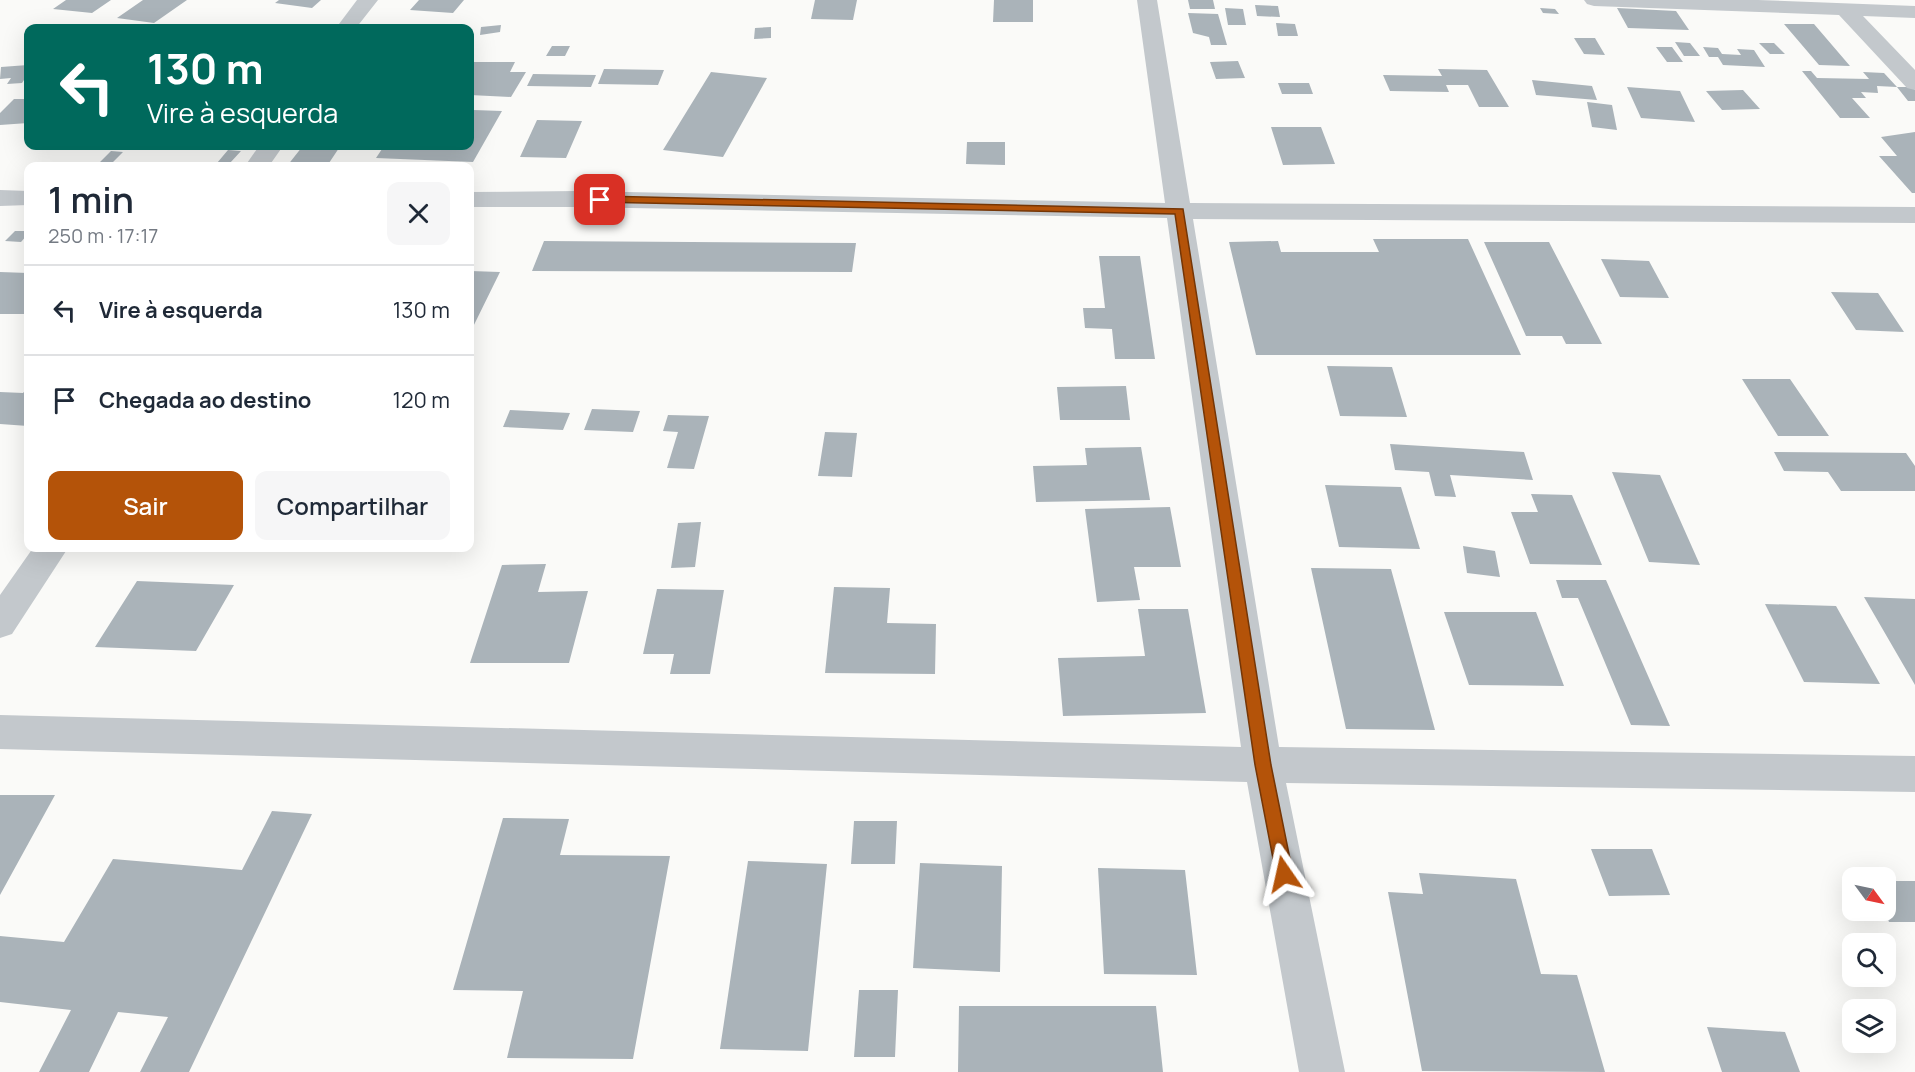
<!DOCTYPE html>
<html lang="pt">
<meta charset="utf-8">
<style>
:root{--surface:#fff;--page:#f6f6f7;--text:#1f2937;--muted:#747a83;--line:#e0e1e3;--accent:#b45309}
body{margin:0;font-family:Manrope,sans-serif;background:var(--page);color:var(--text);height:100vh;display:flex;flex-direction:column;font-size:22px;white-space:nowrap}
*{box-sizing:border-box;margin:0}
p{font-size:20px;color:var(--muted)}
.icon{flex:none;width:33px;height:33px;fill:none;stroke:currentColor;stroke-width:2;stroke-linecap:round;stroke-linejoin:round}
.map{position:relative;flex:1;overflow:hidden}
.sheet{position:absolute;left:24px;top:162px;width:450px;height:390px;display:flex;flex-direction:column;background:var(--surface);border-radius:12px;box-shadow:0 6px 24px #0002}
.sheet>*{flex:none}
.banner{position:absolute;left:24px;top:24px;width:450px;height:126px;border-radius:12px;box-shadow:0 6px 24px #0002;background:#00695c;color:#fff;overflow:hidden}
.needle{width:39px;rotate:123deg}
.fabs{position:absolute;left:1842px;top:867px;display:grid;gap:12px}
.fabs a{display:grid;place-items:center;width:54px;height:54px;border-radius:12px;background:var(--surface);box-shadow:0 6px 24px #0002;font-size:30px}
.pin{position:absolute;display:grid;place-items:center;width:51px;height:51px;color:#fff;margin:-26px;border-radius:12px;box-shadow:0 3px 9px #0006}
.me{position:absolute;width:66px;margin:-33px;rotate:349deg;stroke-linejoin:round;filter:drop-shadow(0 0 4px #0008)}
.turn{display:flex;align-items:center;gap:21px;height:126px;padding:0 24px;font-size:27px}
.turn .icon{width:78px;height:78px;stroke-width:2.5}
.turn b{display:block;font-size:42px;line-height:51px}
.round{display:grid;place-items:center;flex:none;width:63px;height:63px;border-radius:12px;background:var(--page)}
.overview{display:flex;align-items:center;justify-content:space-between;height:102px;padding:0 24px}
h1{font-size:36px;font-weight:600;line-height:45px}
.primary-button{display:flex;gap:12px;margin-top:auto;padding:12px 24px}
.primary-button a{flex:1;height:69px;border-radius:12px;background:var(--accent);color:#fff;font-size:24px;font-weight:600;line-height:69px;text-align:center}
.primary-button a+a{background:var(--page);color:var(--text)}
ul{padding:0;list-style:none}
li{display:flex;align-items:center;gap:18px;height:90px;padding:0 24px;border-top:2px solid var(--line)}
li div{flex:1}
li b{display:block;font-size:22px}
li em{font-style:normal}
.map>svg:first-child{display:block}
.building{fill:#aab3b9}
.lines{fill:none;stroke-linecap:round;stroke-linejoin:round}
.street{fill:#c3c8cc;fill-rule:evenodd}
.route{fill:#b45309;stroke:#753606;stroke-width:1.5}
</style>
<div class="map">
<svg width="1915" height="1072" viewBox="0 0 1915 1072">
<rect width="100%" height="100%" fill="#fafaf8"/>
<!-- building -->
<path class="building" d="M66,0H111L92,13L53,9Z
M143,0H187L154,23L117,18Z
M279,0H321L312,8L275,3Z
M419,0H464L453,13L410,10Z
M815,0H857L853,20L811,19Z
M994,0H1033V22H993Z
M1188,0H1213L1215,9H1190Z
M1255,5L1278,6L1280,17L1257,16Z
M1225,8L1243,9L1246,25H1228Z
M1540,8L1555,9L1559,14L1543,13Z
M1617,8L1676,11L1689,30L1628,28Z
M1188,13L1218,14L1227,45H1211L1209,37L1193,33Z
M1276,23L1295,24L1298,36H1278Z
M403,24L439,27V28H399Z
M1784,24H1814L1850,66L1819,65Z
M501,25L500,32L480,35L481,27Z
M771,27V38L754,39L755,28Z
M1574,38H1595L1605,55L1584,54Z
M1675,42L1690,43L1700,56H1684Z
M1759,43H1774L1785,54H1770Z
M552,46H570L565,56H546Z
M1656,47H1672L1683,62H1667Z
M1703,47L1718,48L1722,54L1741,55L1737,49L1754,50L1765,67L1723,65L1718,57H1709Z
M1238,61L1245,78L1216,79L1210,62Z
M472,62H515L510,72H526L511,97L470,95V66Z
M28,65V74L22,83L7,84L11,78L0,79L1,67Z
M604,69L664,70L658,85L598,84Z
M1438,69L1487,70L1509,107H1479L1468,85H1446L1449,92L1390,91L1383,75L1442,76Z
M1802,71H1811L1817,78L1869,79L1863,72L1884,73L1897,87L1877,86L1878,93L1861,92L1866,98H1852L1870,118H1840Z
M711,72L767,78L723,157L663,150Z
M533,74L596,75L591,87L527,86Z
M1532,80L1592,86L1597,100L1536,95Z
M1278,83H1309L1313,94H1282Z
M1627,87L1680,91L1695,122L1641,118Z
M1897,87H1912L1915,90V101H1908Z
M1743,90L1760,109L1722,110L1706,91Z
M14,99H28V123L0,125V113Z
M1587,102L1612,105L1617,130L1592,127Z
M473,110L502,111L473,162L376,158L384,146H470V112Z
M537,120L582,121L566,158L520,157Z
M1271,127H1321L1335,164L1283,165Z
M1915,132V193H1912L1879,156H1897L1881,137Z
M967,142H1005V165L966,164Z
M302,147L339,148L327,166H287Z
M228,150L241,151L230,163H217Z
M111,151L123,152L109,166H96Z
M15,231H28V234L21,242L5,241Z
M1373,239H1468L1521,355H1256L1229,242L1278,241L1281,252H1379Z
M544,241L856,243L852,272L532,271Z
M1484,242H1549L1602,344H1566L1562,336H1526Z
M1099,256H1140L1155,359H1115L1112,329L1085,328L1083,308H1105Z
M1601,259L1649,261L1669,298L1620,297Z
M470,271L500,272L470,333Z
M0,272L28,273V314H0Z
M1831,292L1878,293L1904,332L1856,330Z
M1327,366L1392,367L1407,417L1340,416Z
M1742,379H1790L1829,436H1778Z
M1126,386L1130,420H1060L1057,387Z
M28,387V426L0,424V392L23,393Z
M592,409L640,411L633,432L584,430Z
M510,410L570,413L563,430L503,427Z
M668,415L709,416L694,469L667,468L678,432L663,431Z
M825,432L857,433L852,477L818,476Z
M1390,444L1524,452L1533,480L1450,475L1456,497L1435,496L1429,472L1395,470Z
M1141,447L1150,500L1036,502L1033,466L1087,465L1085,448Z
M1774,452L1906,453L1915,466V491H1841L1828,472L1784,471Z
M1612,472L1660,475L1700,565L1649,562Z
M1325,485L1401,487L1420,549L1339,547Z
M1531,494L1572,495L1602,565L1530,564L1511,512H1538Z
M1170,507L1181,567H1134L1140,600L1097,602L1085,509Z
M701,522L695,567L671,568L678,523Z
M1463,546L1495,551L1500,577L1467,573Z
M546,564L538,592L588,591L569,663H470L502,565Z
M1311,568L1391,569L1435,730L1346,729Z
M1556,580H1606L1670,726L1631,725L1578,598H1562Z
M137,581L234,585L196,651L95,647Z
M834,587L890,588L887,623L936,624L935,674L825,673Z
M657,589L724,590L710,674H670L674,654H643Z
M1864,597L1915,599V685Z
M1765,604L1836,606L1880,684L1804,682Z
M1138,609H1188L1206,713L1063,716L1058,658L1145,656Z
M1444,612H1536L1564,686L1469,685Z
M0,795H55L0,895Z
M272,811L312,814L189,1072H140L168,1017L118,1012L89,1072H39L71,1010L0,1002V936L64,942L113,859L242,870Z
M503,818L569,819L560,855L670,856L633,1059L507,1058L523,991L453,990Z
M854,821H897L895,864H851Z
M1591,849H1652L1670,895L1609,896Z
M748,861L827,864L808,1051L720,1049Z
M920,863L1002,866L1000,972L913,968Z
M1098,868L1185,870L1197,975L1104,974Z
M1419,873L1516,879L1541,974L1577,975L1605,1072L1422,1071L1388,892L1423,894Z
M1886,881H1915V922H1889L1884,910Z
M859,990H898L895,1057H854Z
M959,1006H1156L1163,1072H958Z
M1707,1027L1785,1032L1800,1072H1722Z"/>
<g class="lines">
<!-- street -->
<path class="street" d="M357,0H378L356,28H336Z
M1137,0H1157L1190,203L1915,207V223L1193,219L1279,747L1915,756V792L1286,783L1345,1072H1299L1247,782L0,749V715L1241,747L1167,218L577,207H470V192L577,191L1165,203Z
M1584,0H1758L1915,6V18L1863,16L1915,70V90L1907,88L1839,15L1594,6L1587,4Z
M259,146H283L269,166H245Z
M0,190L28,191V205L0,206Z
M33,548H68L12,634L0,638V595Z"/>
</g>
<!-- route -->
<path class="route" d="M600,196L1183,209L1271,765L1293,874L1290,880L1284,883L1278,880L1276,874L1255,765L1175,214L596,202V197Z"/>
</svg>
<div class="fabs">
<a><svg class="needle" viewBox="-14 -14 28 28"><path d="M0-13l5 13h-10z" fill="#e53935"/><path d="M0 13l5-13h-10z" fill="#747a83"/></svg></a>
<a><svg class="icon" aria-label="search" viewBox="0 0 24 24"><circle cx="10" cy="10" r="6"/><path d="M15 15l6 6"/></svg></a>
<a><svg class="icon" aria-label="layers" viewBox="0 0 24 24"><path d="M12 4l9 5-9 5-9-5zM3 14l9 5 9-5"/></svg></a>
</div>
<div class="pin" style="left:600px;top:200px;background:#d93025"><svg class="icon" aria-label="arrive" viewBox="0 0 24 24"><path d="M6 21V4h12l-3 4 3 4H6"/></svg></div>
<svg class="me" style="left:1284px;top:874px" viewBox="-20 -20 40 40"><path d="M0-17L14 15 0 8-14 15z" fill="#b45309" stroke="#fff" stroke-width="4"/></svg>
<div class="banner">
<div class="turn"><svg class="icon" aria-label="left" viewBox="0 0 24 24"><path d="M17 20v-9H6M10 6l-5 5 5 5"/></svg><div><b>130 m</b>Vire à esquerda</div></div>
</div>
<section class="sheet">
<div class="overview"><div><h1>1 min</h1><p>250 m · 17:17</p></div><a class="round"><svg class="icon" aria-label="close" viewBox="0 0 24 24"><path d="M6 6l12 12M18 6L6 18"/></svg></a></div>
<ul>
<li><svg class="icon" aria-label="left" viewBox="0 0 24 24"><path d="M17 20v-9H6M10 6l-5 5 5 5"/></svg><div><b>Vire à esquerda</b></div><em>130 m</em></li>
<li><svg class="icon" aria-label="arrive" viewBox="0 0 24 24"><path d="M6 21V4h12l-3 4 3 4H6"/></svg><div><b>Chegada ao destino</b></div><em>120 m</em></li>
</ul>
<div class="primary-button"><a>Sair</a><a>Compartilhar</a></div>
</section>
</div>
